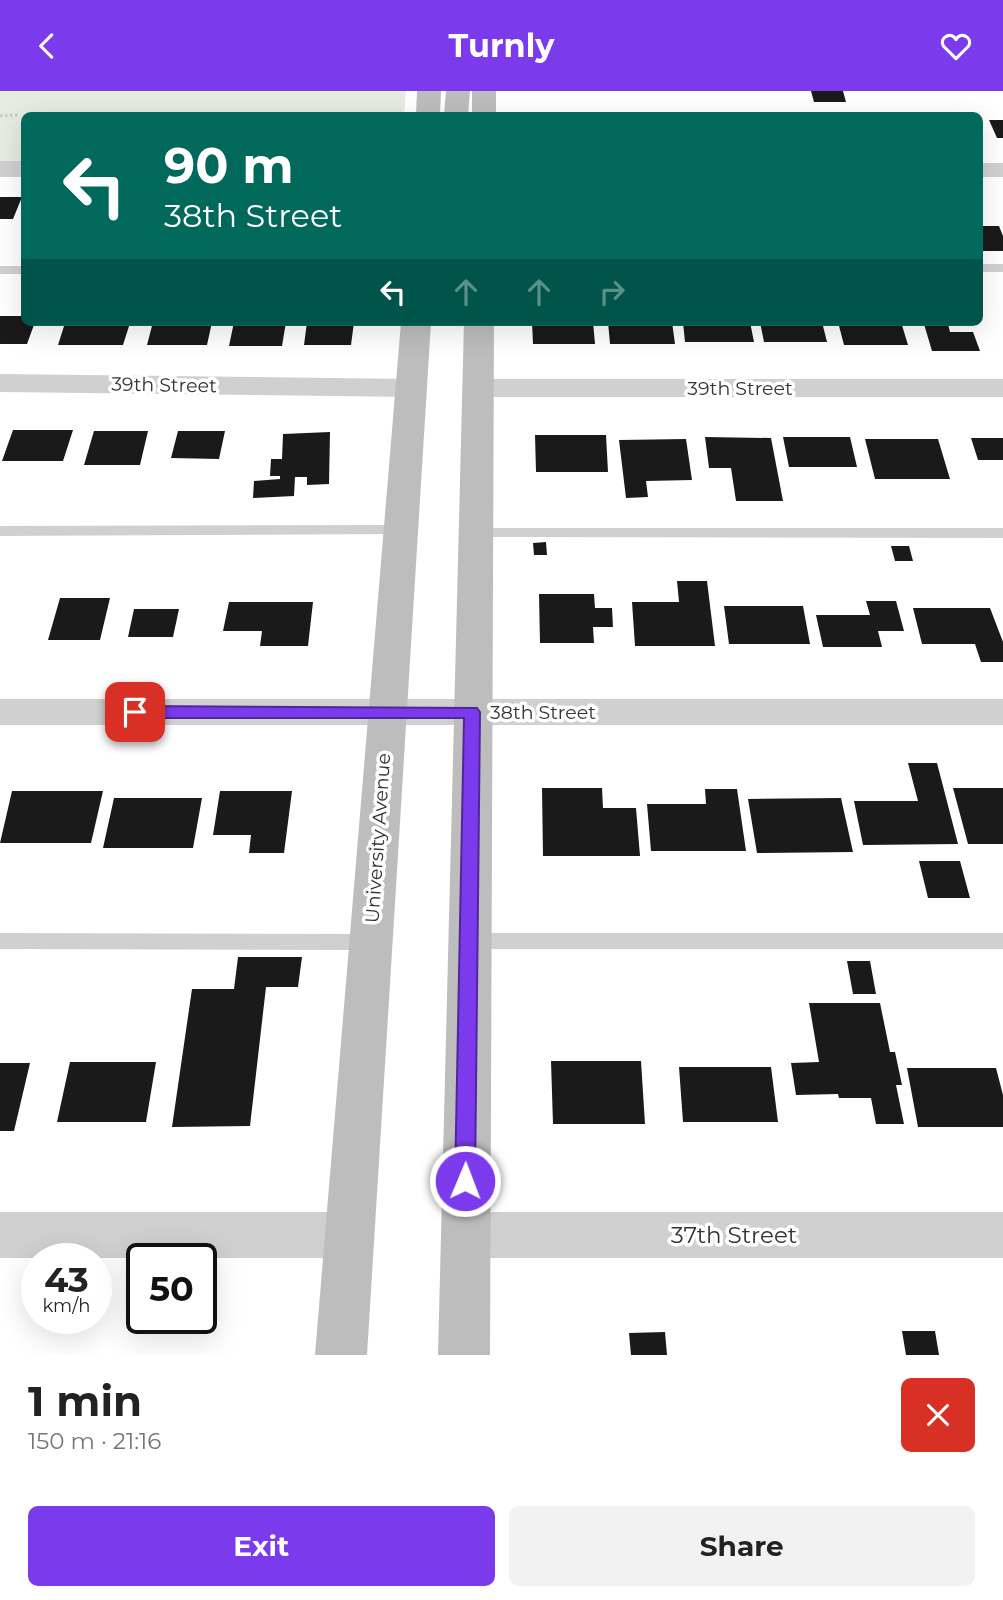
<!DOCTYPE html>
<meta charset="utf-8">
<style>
:root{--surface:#fff;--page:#f2f2f2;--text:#222;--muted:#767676;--accent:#7c3aed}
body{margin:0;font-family:Montserrat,sans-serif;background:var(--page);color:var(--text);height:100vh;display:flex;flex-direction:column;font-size:26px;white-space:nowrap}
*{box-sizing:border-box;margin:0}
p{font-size:23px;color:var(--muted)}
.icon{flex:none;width:38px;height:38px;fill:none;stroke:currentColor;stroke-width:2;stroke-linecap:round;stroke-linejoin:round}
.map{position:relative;height:1264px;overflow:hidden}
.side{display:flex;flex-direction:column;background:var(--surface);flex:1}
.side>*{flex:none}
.hud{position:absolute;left:21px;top:21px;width:962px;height:214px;border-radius:10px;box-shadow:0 7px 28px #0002;background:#00695c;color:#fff;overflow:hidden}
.speed{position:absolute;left:21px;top:1152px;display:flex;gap:14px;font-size:35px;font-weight:700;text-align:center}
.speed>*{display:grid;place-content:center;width:91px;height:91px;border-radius:50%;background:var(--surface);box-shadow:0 7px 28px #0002;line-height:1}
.speed small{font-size:18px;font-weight:400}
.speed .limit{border:4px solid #111;border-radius:10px;background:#fff;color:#111}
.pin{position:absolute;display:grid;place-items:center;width:60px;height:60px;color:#fff;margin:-30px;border-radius:14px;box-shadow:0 4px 10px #0006}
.me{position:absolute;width:77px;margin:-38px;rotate:1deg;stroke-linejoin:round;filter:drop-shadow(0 0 5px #0008)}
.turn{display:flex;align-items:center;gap:24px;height:147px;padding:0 28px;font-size:32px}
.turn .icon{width:91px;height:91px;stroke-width:2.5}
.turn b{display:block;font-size:49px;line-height:60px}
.lanes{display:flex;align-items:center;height:66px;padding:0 28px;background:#0003;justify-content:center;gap:35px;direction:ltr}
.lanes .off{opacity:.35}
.round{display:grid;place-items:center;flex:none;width:74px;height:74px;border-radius:10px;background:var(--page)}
.overview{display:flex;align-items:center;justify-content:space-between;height:119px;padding:0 28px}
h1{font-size:42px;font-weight:700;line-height:52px}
.cta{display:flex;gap:14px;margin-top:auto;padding:14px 28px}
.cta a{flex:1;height:80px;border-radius:10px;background:var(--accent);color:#fff;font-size:28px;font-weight:700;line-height:80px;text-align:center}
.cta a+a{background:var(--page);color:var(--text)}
header{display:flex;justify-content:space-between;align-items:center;height:91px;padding:0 28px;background:var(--accent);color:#fff;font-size:32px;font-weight:700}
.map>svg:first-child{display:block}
.green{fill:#e6ecdf}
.building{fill:#1a1a1a}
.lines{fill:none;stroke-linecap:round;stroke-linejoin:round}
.path{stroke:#cdcdcd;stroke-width:3.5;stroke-dasharray:2.5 2.5;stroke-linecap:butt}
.service{fill:#d0d0d0;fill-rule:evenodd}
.minor{fill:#d0d0d0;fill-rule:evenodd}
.tertiary{fill:#d0d0d0;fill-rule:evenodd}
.secondary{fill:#bdbdbd;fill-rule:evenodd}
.route{fill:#7c3aed;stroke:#51269a;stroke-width:2}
.labels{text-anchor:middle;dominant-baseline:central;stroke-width:7;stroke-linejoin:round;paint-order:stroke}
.street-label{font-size:19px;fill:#333;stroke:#fff}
.near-street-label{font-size:23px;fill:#333;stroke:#fff}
</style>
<header><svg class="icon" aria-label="back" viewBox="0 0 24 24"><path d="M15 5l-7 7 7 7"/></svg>Turnly<svg class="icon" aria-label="heart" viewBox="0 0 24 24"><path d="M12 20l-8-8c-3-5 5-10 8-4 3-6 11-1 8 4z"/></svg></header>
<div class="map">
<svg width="1003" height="1264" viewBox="0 0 1003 1264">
<rect width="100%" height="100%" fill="#fff"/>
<!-- green -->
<path class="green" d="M0,0H406L404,24H24V71H0Z"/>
<!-- building -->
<path class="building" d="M811,0H843L846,11H814Z
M989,29H1003V47H997Z
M0,106H22L13,128H0Z
M980,135H999L1003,145V160H980Z
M0,225H24V231H35L27,253H0Z
M153,231H212L207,254H147Z
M234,231H286L282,255H229Z
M307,231H354L351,254H304Z
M532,231H593L595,253H533Z
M608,231H672L675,253H610Z
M683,231H750L754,251H685Z
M760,231H822L827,251H764Z
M838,231H901L908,254H844Z
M65,232H130L123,254H58Z
M924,233H948L950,241H973L980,260H932Z
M13,339H73L63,370H2Z
M94,340H148L140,374H84Z
M178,340H225L219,368L171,367Z
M330,341L329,393L307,394V386H295L294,405L253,407L254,390L280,388V385H270L271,368H282L283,343Z
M535,344H606L608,381H536Z
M705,346L771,347L783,410H736L731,377H709Z
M783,346H850L857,376H789Z
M971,347H1003V369H978Z
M686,348L692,389L646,390L648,406L626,407L619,349Z
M865,348H938L950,388H875Z
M546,451L547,464H534L533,452Z
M891,455H909L913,470H895Z
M677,490H707L715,555H635L632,511H679Z
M539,503H594L595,517H612L613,536H593L594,552H540Z
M60,507H110L100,549H48Z
M866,510H896L904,540H878L882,556H823L816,524H870Z
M229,511H313L308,555H260L262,540H223Z
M724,515H803L810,553H729Z
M913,517H990L1003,551V571H981L975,553H922Z
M134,518H179L173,546H128Z
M908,672H937L958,753L863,754L854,710H918Z
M542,697H602L603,717H636L640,765H543Z
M953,697H1003V753H968Z
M705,698H737L746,760H651L647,713H706Z
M12,700H103L91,752H0Z
M220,700H292L284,762H249L251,744H213Z
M114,707H202L193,757H103Z
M841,707L853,761L757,762L748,708Z
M919,770H960L970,807H928Z
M238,866H302L298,896H266L250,1035L172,1036L192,898H234Z
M847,870H870L876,903H853Z
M809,912H880L890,961H895L902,994H896L904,1033H876L871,1007H839L838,1003L796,1004L791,972L819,971Z
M551,970H641L645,1033H553Z
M70,971H156L146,1031H57Z
M0,972H30L14,1040H0Z
M679,976H771L778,1031H683Z
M907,977H996L1003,1004V1036H918Z
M902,1240H935L939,1264H906Z
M665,1241L667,1264H631L629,1242Z"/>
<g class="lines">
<!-- path -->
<path class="path" d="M0,25L19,24"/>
<!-- service -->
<path class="service" d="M980,173H1003V181H980Z
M0,175H24V183H0Z
M401,434L406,435L409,439L406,443L0,445V435Z
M475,437H1003V447L470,446L467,442Z
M0,842L370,843L377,845L380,851L377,857L370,859L0,858Z
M468,842H1003V858H468L461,856L458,850L461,844Z"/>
<!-- minor -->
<path class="minor" d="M980,72H1003V86H980Z
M0,283L412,288L422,291L427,297L422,303L412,306L0,301Z
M477,288H1003V306H477L467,303L462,297L467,291Z
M0,608H1003V634H0Z
M0,1121H348L365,1128L372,1144L365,1160L348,1167H0Z
M465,1121H1003V1167H465L448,1160L441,1144L448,1128Z"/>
<!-- tertiary -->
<path class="tertiary" d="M0,70H24V86H0Z"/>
<!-- secondary -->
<path class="secondary" d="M417,0H441L440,24H416Z
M446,0H470L468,24H444Z
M472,0H496V24H472Z
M401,231H431L367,1264H315Z
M464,231H494L490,1264H438Z"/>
</g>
<!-- route -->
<path class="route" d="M135,615L477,617L480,621L475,1090L472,1097L465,1100L458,1097L455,1090L464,627H135L128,621Z"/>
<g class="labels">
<!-- street labels -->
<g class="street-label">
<text transform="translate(164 294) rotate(1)">39th Street</text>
<text x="740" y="297">39th Street</text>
<text x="543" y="621">38th Street</text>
<text transform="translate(378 747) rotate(-86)">University Avenue</text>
</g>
<!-- near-street labels -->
<g class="near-street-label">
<text x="734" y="1144">37th Street</text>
</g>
</g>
</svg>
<div class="speed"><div>43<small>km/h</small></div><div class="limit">50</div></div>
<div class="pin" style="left:135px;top:621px;background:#d93025"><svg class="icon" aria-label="arrive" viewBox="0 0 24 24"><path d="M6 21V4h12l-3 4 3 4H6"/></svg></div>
<svg class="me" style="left:465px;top:1090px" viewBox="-20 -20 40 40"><circle r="17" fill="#7c3aed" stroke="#fff" stroke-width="3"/><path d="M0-11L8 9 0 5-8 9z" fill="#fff"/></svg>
<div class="hud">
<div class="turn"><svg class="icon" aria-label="left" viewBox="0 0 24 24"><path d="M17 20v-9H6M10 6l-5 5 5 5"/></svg><div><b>90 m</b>38th Street</div></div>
<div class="lanes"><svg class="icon" aria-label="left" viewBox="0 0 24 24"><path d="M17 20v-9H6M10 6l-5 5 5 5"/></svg><svg class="icon off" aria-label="ahead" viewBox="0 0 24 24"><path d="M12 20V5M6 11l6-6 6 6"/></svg><svg class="icon off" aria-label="ahead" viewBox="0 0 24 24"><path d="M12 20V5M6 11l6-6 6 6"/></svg><svg class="icon off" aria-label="right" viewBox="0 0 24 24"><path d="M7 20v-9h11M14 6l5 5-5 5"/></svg></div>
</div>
</div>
<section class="side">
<div class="overview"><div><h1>1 min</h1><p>150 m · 21:16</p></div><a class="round" style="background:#d93025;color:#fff"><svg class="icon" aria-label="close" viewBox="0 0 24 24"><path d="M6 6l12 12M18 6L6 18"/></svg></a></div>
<div class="cta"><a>Exit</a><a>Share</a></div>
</section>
